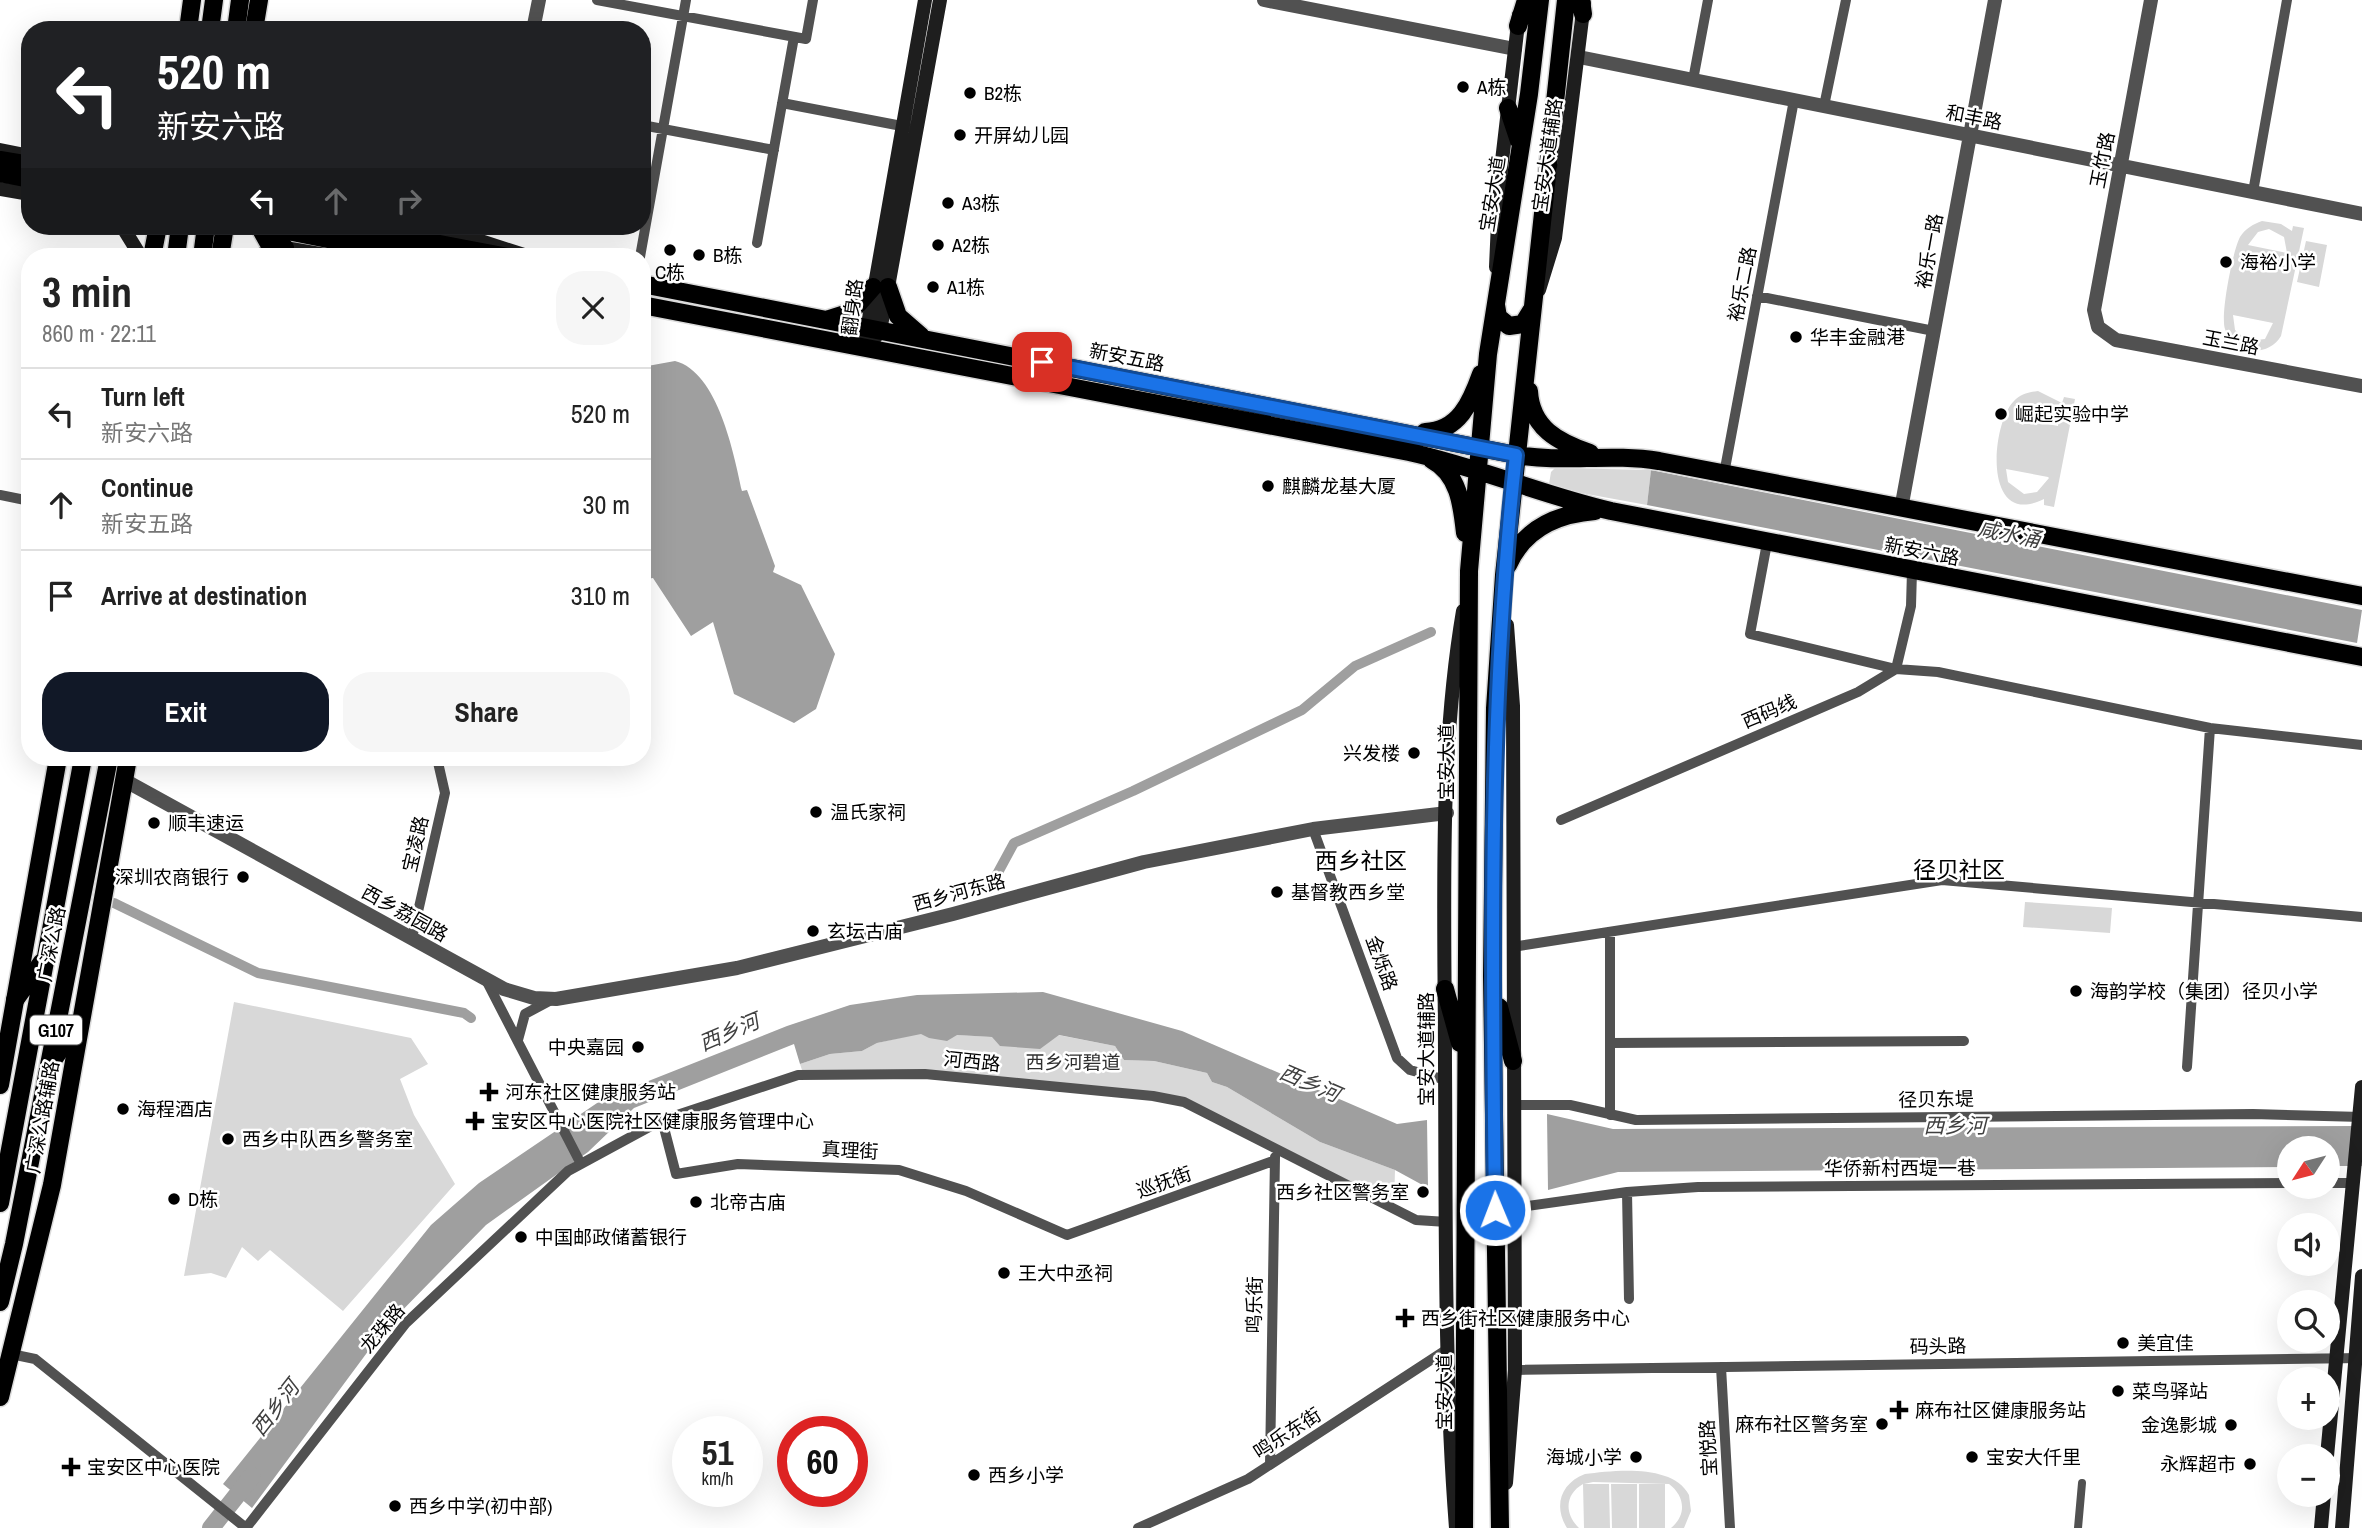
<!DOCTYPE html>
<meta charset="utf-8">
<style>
:root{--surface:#fff;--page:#f6f6f6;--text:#222;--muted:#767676;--line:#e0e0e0;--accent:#111827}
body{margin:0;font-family:"Archivo Narrow","Noto Sans SC",sans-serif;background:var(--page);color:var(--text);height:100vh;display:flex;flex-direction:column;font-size:26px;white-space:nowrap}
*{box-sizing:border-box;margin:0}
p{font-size:23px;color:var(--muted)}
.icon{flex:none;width:38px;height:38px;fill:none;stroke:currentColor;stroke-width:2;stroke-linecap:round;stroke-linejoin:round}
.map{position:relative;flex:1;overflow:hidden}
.drawer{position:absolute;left:21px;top:248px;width:630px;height:518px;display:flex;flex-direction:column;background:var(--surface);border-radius:28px;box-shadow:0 7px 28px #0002}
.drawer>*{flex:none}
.hud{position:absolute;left:21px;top:21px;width:630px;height:214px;border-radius:28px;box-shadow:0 7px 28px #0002;background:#202124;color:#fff;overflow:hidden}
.needle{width:46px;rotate:234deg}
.buttons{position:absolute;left:2277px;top:1136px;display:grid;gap:14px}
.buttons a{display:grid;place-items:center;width:63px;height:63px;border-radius:50%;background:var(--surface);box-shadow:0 7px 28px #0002;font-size:35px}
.speed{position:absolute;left:672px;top:1416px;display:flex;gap:14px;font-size:35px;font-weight:700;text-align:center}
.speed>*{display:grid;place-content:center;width:91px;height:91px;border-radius:50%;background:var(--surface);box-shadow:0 7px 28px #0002;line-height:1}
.speed small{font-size:18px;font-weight:400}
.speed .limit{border:10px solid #d22;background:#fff;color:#111}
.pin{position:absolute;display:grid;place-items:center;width:60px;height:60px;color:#fff;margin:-30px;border-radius:14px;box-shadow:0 4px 10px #0006}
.me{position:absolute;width:77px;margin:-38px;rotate:359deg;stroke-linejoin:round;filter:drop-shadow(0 0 5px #0008)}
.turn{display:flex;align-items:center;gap:24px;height:147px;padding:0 21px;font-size:32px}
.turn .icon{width:91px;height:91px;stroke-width:2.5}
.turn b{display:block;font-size:49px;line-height:60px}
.lanes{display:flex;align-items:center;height:66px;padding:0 21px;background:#0003;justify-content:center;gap:35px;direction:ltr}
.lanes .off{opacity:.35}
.round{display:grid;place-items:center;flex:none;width:74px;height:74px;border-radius:28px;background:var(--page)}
.head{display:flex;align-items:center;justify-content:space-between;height:119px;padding:0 21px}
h1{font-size:42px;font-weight:700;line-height:52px}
.cta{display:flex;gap:14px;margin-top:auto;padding:14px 21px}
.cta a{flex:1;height:80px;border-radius:28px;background:var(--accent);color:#fff;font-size:28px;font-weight:700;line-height:80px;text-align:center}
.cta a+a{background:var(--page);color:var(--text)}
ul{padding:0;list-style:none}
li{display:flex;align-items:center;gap:21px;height:91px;padding:0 21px;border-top:2px solid var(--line)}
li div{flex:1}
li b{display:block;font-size:26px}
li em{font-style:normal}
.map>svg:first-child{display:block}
.green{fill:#d8d8d8;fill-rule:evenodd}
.water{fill:#9f9f9f}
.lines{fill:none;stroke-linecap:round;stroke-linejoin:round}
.canal{stroke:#9f9f9f;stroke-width:10}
.river{stroke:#9f9f9f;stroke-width:18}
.primary-casing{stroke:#dbdbdb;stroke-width:21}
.trunk-casing{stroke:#dbdbdb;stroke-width:21}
.pedestrian{stroke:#515151;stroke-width:8}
.minor{stroke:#515151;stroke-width:10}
.tertiary{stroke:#515151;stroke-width:14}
.secondary{stroke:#1e1e1e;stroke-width:14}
.primary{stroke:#000;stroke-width:18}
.trunk{stroke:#000;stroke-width:18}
.route-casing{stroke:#114b97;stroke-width:18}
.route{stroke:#1a73e8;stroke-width:12}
.poi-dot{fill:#000;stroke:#fff;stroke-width:2.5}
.labels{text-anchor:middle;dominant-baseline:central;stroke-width:5;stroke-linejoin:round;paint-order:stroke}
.shield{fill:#fff;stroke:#4c4c4c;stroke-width:2}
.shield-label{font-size:18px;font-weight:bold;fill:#000}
.poi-label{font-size:19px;fill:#000;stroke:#fff;text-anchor:start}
.street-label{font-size:19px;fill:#000;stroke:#fff}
.park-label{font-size:19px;fill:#2f2f2f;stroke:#fff}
.water-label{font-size:21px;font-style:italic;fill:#404040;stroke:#fff}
.quarter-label{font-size:23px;fill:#000;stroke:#fff}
</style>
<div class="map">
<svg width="2362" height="1528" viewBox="0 0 2362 1528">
<rect width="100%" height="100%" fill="#fff"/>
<!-- green -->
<path class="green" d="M2262,221L2281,224L2292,231L2293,226L2304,228L2281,336C2268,358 2233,355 2225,329C2220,315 2233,250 2240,237C2245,229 2253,224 2262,221ZM2269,229L2284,237L2287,253L2248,245L2258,232ZM2233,315L2273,323L2265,339L2248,341L2235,330Z
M2306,241L2327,245L2319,287L2297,282Z
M2038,391L2062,403L2064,397L2075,399L2054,507L2044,505V499C1982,530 1991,423 2014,401C2020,394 2029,392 2038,391ZM2030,403L2051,407L2058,419V426L2016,418L2019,411ZM2006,469L2048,477L2049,478L2037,492L2024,494L2008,482Z
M1555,468L1651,470L1647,505L1554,488L1549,484L1551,472Z
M2025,902L2112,908L2110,933L2023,927Z
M234,1002L411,1038L428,1064L400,1079L414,1115L455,1184L343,1311L270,1250L258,1261L242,1247L226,1278L211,1273L184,1276Z
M921,1033L993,1037L1058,1035L1115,1046L1124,1060L1154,1061L1207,1073L1212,1082L1227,1087L1320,1142L1395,1170L1394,1204L1182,1097L802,1070L800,1064L830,1054L862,1051L877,1043Z
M1585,1474C1616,1470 1673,1464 1689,1495L1691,1511L1684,1528H1671C1687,1515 1685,1496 1669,1484L1593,1482L1584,1484H1609L1610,1528H1584L1583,1484C1565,1494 1564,1514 1579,1528H1567C1553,1506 1561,1483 1585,1474Z
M1611,1484H1637V1528H1612Z
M1639,1484H1665V1528H1639Z"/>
<!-- water -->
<path class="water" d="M675,361C718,372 734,454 742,491L747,490L775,566L773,572L801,585L835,654L816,709L794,723L734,694L713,622L691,636L653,578L642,580V367Z
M1651,470L2362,610L2357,643L1647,505Z
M1043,992L1182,1031L1397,1124L1427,1120L1428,1188L1395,1170L1320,1142L1227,1087L1212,1082L1207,1073L1154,1061L1124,1060L1115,1046L1059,1035L1040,1049L1000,1046L992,1037L957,1035L947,1041L929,1038L921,1034L877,1043L862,1051L830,1054L800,1064L794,1044L634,1108L588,1152L486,1225L386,1327L252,1508L223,1484L431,1225L479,1183L603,1099L787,1026L850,1005L917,995Z
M1547,1114L1613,1129L2362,1126V1166H2328V1148H2289V1167L1618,1172L1548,1190Z"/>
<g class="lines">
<!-- canal -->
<path class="canal" d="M989,889L1014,843L1133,791L1302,710L1355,666L1431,632
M114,903L258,973L464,1013L471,1018"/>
<!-- river -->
<path class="river" d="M211,1528L252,1476"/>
<!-- primary casing -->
<g class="primary-casing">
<path id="primary" d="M1581,0L1583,14
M1518,26L1526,0
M188,30L192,0
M254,30L259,0
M1508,108L1519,141
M0,160L30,165
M0,173L30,179
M259,226L268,242L285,248
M262,226L419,257
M345,226L508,257
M152,257L158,226
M220,257L225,226
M642,284L1516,455C1563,463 1611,453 1659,461L2362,596
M888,287L898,316L921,336
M642,305L1409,452C1478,467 1542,495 1611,511L2362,657
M1496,305L1498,317L1509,326L1523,324L1531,311
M829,319L851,312L873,287
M1529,391C1531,428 1558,442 1590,453
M1425,432C1459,431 1471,402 1481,374
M1432,460C1459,474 1462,506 1465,533
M1508,565C1524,529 1556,514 1595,511
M1445,989L1460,1043
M1499,1007L1513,1061
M0,1085L58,758
M0,1397L52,1185L128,758
M1464,1528L1469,571L1488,354L1529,94L1540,0
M1500,1528L1492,976L1495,708L1504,575L1566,0"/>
</g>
<!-- trunk casing -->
<g class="trunk-casing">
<path id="trunk" d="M210,30L214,0
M236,30L240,0
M176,257L180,226
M202,257L206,226
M15,1000L42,962
M53,1060L79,1023
M0,1203L83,758
M0,1302L14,1244L109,758"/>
</g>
<!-- pedestrian -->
<path class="pedestrian" d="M2078,1528L2082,1483"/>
<!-- minor -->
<path class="minor" d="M597,0L806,39L813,0
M1693,80L1708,0
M782,103L907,127
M1824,106L1846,0
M642,125L774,150
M2253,192L2287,0
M757,243L794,37
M640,257L686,0
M1757,296L1934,331
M1724,474L1794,100
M0,495L30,501
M1767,543L1750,634L1896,669L1938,672L2210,728L2362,745
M1561,820L1858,692L1896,669L1911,606L1912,571
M1313,829L1397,1058L1410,1070L1446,1080
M1610,932V1115
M412,938L445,793L437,758
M1512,947L1942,880L2362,917
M485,978L581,1164
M518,1040L525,1014L551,1000
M1610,1043L1964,1041
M2187,1067L2210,728
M1513,1105H1570L1636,1120L2253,1114L2362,1117
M662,1120L676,1174L738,1164L899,1170L966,1191L1067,1235L1273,1161
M2328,1183H2354
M1627,1192L1629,1299
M1513,1208L1627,1192L1698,1187L2289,1183
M11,1354L35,1359L246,1528L406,1323L568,1171L662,1120L798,1075L925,1074L1153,1096L1184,1102L1416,1220L1447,1222
M1721,1367L1730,1528
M1515,1370L2362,1358
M1270,1465L1275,1157
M1138,1528L1248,1479L1446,1350"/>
<!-- tertiary -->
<path class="tertiary" d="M1264,0L1515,49
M2151,0L2094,310L2098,327L2116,340L2362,386
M533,30L539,0
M1579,57L2362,214
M1901,509L1995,0
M124,780L504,989L534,998L556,999L737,968L953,914L1144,862L1313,829L1447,813"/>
<!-- secondary -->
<path class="secondary" d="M0,150L30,156
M0,189L30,194
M122,226L141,257
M418,226L465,236L530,257
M252,257L285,248L337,257
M1496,267L1500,178L1519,15
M1539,290L1555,238L1584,3
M866,336L925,0
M867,348L880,331L940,0
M2327,1456L2362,1087
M1506,1483L1515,1370L1513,706L1507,625
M1456,1528C1444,1373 1446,1219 1445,1064C1445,913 1438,759 1463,611
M2321,1528L2324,1494
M2342,1528L2362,1276"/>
<!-- primary -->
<use href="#primary" class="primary"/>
<!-- trunk -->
<use href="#trunk" class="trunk"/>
</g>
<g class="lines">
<!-- route casing -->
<g class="route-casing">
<path id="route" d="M1042,362L1516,455C1488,706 1492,958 1495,1210"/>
</g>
<!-- route -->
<use href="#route" class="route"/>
</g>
<!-- markers -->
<g class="poi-dot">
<circle cx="1463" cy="87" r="7"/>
<circle cx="970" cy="93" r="7"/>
<circle cx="960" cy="135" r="7"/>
<circle cx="948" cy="203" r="7"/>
<circle cx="938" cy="245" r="7"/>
<circle cx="670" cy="250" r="7"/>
<circle cx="699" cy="255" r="7"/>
<circle cx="2226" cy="262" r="7"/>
<circle cx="933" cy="287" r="7"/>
<circle cx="1796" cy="337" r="7"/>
<circle cx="2001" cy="414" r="7"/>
<circle cx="1268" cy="486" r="7"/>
<circle cx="1414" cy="753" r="7"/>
<circle cx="816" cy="812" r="7"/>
<circle cx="154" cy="823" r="7"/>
<circle cx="243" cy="877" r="7"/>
<circle cx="1277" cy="892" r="7"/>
<circle cx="813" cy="931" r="7"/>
<circle cx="2076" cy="991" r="7"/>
<circle cx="638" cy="1047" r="7"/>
<path d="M485.5 1081.5h7v7h7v7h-7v7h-7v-7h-7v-7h7z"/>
<circle cx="123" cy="1109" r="7"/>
<path d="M471.5 1110.5h7v7h7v7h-7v7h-7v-7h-7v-7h7z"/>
<circle cx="228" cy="1139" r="7"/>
<circle cx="1423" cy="1192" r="7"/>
<circle cx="174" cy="1199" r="7"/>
<circle cx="696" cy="1202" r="7"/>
<circle cx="521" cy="1237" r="7"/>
<circle cx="1004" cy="1273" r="7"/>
<path d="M1401.5 1307.5h7v7h7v7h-7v7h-7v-7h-7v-7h7z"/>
<circle cx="2123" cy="1343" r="7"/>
<circle cx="2118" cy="1391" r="7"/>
<path d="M1895.5 1399.5h7v7h7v7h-7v7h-7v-7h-7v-7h7z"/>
<circle cx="1882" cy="1424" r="7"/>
<circle cx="2231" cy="1425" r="7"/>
<circle cx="1636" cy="1457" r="7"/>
<circle cx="1972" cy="1457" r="7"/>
<circle cx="2250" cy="1464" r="7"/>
<path d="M67.5 1456.5h7v7h7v7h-7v7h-7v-7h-7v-7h7z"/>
<circle cx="974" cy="1475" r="7"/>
<circle cx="395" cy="1506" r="7"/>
</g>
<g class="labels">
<!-- shield labels -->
<rect class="shield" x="30" y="1015.5" width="52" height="29" rx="5"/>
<g class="shield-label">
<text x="56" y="1030">G107</text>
</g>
<!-- poi labels -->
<g class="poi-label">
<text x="1477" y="87">A栋</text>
<text x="984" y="93">B2栋</text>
<text x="974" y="135">开屏幼儿园</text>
<text x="962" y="203">A3栋</text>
<text x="952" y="245">A2栋</text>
<text x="713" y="255">B栋</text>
<text x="2240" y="262">海裕小学</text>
<text x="670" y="272" text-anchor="middle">C栋</text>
<text x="947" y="287">A1栋</text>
<text x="1810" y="337">华丰金融港</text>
<text x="2015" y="414">崛起实验中学</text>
<text x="1282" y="486">麒麟龙基大厦</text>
<text x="1400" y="753" text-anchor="end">兴发楼</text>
<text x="830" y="812">温氏家祠</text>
<text x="168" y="823">顺丰速运</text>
<text x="229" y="877" text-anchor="end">深圳农商银行</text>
<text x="1291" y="892">基督教西乡堂</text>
<text x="827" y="931">玄坛古庙</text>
<text x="2090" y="991">海韵学校（集团）径贝小学</text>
<text x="624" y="1047" text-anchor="end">中央嘉园</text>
<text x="505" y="1092">河东社区健康服务站</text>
<text x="137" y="1109">海程酒店</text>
<text x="491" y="1121">宝安区中心医院社区健康服务管理中心</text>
<text x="242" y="1139">西乡中队西乡警务室</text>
<text x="1409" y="1192" text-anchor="end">西乡社区警务室</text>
<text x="188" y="1199">D栋</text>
<text x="710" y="1202">北帝古庙</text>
<text x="535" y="1237">中国邮政储蓄银行</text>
<text x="1018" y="1273">王大中丞祠</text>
<text x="1421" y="1318">西乡街社区健康服务中心</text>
<text x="2137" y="1343">美宜佳</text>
<text x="2132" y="1391">菜鸟驿站</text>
<text x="1915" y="1410">麻布社区健康服务站</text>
<text x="1868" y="1424" text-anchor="end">麻布社区警务室</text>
<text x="2217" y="1425" text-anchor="end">金逸影城</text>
<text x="1622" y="1457" text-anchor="end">海城小学</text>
<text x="1986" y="1457">宝安大仟里</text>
<text x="2236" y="1464" text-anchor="end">永辉超市</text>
<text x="87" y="1467">宝安区中心医院</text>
<text x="988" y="1475">西乡小学</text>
<text x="409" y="1506">西乡中学(初中部)</text>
</g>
<!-- street labels -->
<g class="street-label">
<text transform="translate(1974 117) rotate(11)">和丰路</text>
<text transform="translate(1547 155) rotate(-82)">宝安大道辅路</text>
<text transform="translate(2102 160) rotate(-79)">玉竹路</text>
<text transform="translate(1492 194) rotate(-81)">宝安大道</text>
<text transform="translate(1929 251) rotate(-80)">裕乐一路</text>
<text transform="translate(1742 284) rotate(-79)">裕乐二路</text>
<text transform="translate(852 307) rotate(-83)">翻身路</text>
<text transform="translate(2231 342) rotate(11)">玉兰路</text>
<text transform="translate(1127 357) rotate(11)">新安五路</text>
<text transform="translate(1922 551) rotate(11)">新安六路</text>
<text transform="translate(1769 711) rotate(-23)">西码线</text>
<text transform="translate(1446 762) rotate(-90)">宝安大道</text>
<text transform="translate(415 844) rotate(-77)">宝凌路</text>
<text transform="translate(959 892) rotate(-15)">西乡河东路</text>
<text transform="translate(405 913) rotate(29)">西乡荔园路</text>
<text transform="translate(51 944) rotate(-79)">广深公路</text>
<text transform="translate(1382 963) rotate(70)">金烁路</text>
<text transform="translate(1426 1049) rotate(-90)">宝安大道辅路</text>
<text transform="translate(972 1061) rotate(6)">河西路</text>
<text transform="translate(1936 1099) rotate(-1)">径贝东堤</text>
<text transform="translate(42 1117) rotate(-80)">广深公路辅路</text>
<text transform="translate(850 1150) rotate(3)">真理街</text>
<text x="1900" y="1168">华侨新村西堤一巷</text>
<text transform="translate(1164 1182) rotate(-20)">巡抚街</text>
<text transform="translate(1254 1305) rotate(-89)">鸣乐街</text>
<text transform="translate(382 1328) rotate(-50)">龙珠路</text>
<text transform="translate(1938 1346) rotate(-1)">码头路</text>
<text transform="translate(1444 1392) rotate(-90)">宝安大道</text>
<text transform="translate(1287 1433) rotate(-33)">鸣乐东街</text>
<text transform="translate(1708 1448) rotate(-93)">宝悦路</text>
</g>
<!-- park labels -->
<g class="park-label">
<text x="1073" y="1062">西乡河碧道</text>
</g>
<!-- water labels -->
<g class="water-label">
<text transform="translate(2009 534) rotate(11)">咸水涌</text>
<text transform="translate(729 1032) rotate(-23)">西乡河</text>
<text transform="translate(1310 1083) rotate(23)">西乡河</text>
<text x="1955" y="1125">西乡河</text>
<text transform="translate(275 1408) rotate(-52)">西乡河</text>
</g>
<!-- quarter labels -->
<g class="quarter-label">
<text x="1361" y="860">西乡社区</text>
<text x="1959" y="869">径贝社区</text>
</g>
</g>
</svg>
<div class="buttons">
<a><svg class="needle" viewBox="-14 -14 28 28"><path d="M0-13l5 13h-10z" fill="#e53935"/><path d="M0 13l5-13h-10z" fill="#767676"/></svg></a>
<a><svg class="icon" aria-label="sound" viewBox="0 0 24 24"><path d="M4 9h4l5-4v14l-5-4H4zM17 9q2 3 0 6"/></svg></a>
<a><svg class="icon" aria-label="search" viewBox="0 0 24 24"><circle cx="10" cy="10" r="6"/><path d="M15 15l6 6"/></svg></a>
<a>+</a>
<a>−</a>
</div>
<div class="speed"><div>51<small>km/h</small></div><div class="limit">60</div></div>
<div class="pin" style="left:1042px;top:362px;background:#d93025"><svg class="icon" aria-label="arrive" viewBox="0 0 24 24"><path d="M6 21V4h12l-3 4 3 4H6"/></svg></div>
<svg class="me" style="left:1495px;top:1210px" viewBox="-20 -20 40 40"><circle r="17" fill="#1a73e8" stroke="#fff" stroke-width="3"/><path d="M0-11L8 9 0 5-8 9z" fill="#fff"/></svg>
<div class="hud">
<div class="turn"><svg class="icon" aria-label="left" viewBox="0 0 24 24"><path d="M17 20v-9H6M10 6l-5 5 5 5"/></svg><div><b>520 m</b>新安六路</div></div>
<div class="lanes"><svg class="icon" aria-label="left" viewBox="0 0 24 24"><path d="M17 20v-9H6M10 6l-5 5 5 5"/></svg><svg class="icon off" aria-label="ahead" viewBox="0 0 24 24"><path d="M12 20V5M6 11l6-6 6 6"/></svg><svg class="icon off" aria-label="right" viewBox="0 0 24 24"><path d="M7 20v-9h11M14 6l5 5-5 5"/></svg></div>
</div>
<section class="drawer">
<div class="head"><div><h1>3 min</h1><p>860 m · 22:11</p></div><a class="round"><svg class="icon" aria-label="close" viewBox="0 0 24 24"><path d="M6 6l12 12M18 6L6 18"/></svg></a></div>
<ul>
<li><svg class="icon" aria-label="left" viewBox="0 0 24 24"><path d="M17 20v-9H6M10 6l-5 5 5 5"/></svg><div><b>Turn left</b><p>新安六路</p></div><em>520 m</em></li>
<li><svg class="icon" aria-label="ahead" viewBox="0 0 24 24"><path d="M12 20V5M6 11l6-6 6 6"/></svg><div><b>Continue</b><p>新安五路</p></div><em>30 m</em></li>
<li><svg class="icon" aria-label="arrive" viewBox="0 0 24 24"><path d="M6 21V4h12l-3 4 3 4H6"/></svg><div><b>Arrive at destination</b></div><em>310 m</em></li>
</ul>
<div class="cta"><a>Exit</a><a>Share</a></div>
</section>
</div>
